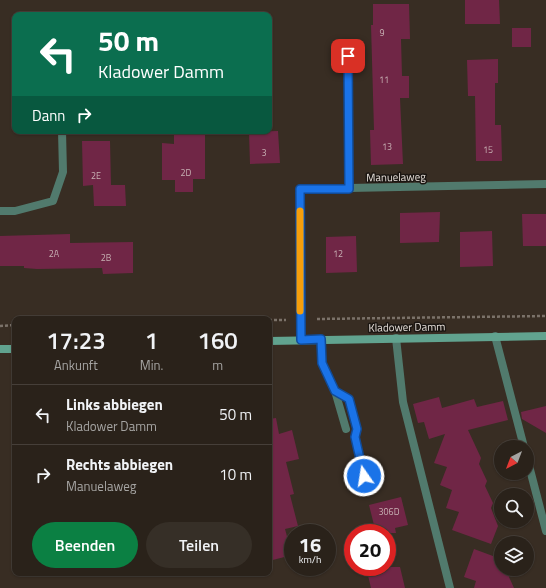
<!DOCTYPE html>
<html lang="de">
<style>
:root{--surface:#2a221a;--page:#362f27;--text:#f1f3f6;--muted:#a5a4a2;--line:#463f39;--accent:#0b8043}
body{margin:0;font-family:"Titillium Web",sans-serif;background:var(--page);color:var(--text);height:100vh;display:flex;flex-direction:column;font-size:15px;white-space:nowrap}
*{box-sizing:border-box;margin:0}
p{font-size:13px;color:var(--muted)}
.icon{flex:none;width:22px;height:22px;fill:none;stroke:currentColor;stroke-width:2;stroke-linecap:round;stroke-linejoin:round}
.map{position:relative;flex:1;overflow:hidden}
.sheet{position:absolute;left:12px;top:316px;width:260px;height:260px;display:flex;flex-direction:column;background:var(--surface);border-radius:8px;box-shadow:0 1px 3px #0004,0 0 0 1px var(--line)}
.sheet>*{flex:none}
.banner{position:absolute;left:12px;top:12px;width:260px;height:122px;border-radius:8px;box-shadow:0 1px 3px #0004,0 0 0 1px var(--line);background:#0b6e4f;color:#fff;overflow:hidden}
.needle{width:26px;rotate:222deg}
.controls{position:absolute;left:494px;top:440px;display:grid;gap:8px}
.controls a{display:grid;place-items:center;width:40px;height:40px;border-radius:50%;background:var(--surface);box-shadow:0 1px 3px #0004,0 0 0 1px var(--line);font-size:20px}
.speed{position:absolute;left:284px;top:524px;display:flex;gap:8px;font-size:20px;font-weight:700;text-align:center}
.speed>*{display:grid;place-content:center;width:52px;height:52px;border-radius:50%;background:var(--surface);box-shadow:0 1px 3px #0004,0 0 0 1px var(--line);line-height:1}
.speed small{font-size:10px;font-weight:400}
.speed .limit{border:6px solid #d22;background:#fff;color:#111}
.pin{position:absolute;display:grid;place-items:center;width:34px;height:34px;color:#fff;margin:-17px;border-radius:8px;box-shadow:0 2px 6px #0006}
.me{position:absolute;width:44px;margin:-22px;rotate:347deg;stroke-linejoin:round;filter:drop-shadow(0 0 3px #0008)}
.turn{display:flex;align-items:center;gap:14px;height:84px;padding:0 20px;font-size:18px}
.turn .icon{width:52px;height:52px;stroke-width:2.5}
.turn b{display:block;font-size:28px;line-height:34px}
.then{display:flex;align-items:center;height:38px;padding:0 20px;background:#0003;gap:8px;font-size:15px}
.eta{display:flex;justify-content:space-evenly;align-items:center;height:68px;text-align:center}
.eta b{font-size:24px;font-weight:600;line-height:28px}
.button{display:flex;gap:8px;margin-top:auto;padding:8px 20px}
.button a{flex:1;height:46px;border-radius:24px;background:var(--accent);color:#fff;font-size:16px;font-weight:600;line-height:46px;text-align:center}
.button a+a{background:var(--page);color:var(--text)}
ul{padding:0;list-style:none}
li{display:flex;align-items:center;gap:12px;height:60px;padding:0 20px;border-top:1px solid var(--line)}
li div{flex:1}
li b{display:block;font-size:15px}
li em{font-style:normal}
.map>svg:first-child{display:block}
.building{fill:#702646}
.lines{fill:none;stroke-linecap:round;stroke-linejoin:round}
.path{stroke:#7b7269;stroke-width:2.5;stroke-dasharray:3 2;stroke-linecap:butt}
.service{stroke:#517a6d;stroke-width:8}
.minor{stroke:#517a6d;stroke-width:8}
.secondary{stroke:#61a38f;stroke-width:8}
.route-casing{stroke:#114b97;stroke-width:10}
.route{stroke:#1a73e8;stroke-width:7}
.slow{stroke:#f59e0b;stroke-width:7}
.labels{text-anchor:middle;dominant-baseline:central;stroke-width:3;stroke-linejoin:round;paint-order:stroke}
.number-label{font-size:9px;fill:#c8b1b4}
.street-label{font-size:11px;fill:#e6dfd9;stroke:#1b1612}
</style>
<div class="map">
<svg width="546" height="588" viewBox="0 0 546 588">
<rect width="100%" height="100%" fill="#382d23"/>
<!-- building -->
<path class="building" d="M465,0H499L500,24H465Z
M373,4H409L410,39H401L402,76H409V98H400L403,164L371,165L370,130H374L371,25H373Z
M512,28H531V47H512Z
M498,59V83H495V125H501L502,161H476L475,96H468L467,60Z
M174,131H205V179H193V192H175V180H162V143L174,144Z
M278,131L280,163L250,164L249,132Z
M82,141H110L111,185H125L126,206H94L93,185L83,186Z
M440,212L439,242L400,243V213Z
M522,214H546V246H523Z
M492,231L493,266L460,267V232Z
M70,234V243L133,242V273L103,274L102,268L37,269L24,268V266H0V236Z
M356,236L357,272L326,273V237Z
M439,397L442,408L474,399L477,407L503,401L508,420L468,430L481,458L479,464L487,481L485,486L493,503L491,508L498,526L491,544L452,530L459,512L446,508L452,490L440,485L447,467L434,463L445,434L429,439L424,422L418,423L413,404Z
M546,406V433L522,419L521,412Z
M276,418L279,434L292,430L299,459L286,462L294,494L290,495L298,526L285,529L292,555L269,561V419Z
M401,497L408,525L395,528L396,533H376L369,505Z
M474,549L501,559V569H512L509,577L514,588H474L476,581L464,577Z
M366,567H400L405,588H371Z"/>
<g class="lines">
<!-- path -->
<path class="path" d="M317,319L546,316
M269,320H286
M0,326L15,325"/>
<!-- service -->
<path class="service" d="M0,211H15L53,201L63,172L62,131
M495,336L524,447
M396,338L403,402L450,588
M321,339L322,363L335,391L349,399L357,429L355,437L367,489
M335,391L346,429
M527,458L546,531"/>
<!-- minor -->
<path class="minor" d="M348,56L349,189
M301,340L300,189L546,184"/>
<!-- secondary -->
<path class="secondary" d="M269,341L546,336
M0,349H15"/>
</g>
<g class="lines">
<!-- route casing -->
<g class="route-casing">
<path id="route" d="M348,56L349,189H300L301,340L321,339L322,363L335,391L349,399L357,429L355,437L364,476"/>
</g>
<!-- route -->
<use href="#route" class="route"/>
<!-- slow -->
<path class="slow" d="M300,211V311"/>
</g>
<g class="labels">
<!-- number labels -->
<g class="number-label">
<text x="382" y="32">9</text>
<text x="384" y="79">11</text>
<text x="387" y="146">13</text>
<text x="488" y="149">15</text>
<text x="264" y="152">3</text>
<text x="186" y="172">2D</text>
<text x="96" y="175">2E</text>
<text x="54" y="253">2A</text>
<text x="338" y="253">12</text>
<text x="106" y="257">2B</text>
<text x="389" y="511">306D</text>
</g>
<!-- street labels -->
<g class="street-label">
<text transform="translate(396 177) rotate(-1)">Manuelaweg</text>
<text transform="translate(407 327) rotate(-1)">Kladower Damm</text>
</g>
</g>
</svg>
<div class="controls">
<a><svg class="needle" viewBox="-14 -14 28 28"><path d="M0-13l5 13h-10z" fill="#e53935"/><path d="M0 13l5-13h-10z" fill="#a5a4a2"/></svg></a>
<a><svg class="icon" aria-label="search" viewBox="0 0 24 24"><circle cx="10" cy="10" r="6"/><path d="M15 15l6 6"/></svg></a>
<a><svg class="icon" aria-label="layers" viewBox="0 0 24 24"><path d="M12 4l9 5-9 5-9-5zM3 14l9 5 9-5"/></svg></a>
</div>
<div class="speed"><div>16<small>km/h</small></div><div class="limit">20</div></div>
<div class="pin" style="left:348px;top:56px;background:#d93025"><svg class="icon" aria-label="arrive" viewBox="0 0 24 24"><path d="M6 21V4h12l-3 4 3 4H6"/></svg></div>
<svg class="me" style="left:364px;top:476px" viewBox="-20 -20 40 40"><circle r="17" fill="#1a73e8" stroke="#fff" stroke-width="3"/><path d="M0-11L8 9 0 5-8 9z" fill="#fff"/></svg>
<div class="banner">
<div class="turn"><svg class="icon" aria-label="left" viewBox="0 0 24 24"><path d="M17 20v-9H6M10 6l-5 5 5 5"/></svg><div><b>50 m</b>Kladower Damm</div></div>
<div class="then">Dann<svg class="icon" aria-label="right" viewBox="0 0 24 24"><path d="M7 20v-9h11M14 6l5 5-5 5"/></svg></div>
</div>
<section class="sheet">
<div class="eta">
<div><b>17:23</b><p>Ankunft</p></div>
<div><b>1</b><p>Min.</p></div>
<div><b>160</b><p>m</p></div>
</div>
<ul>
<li><svg class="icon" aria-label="left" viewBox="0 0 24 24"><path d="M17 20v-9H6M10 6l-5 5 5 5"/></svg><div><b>Links abbiegen</b><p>Kladower Damm</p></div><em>50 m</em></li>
<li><svg class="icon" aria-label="right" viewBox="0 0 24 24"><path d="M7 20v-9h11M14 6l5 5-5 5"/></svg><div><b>Rechts abbiegen</b><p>Manuelaweg</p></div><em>10 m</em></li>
</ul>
<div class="button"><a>Beenden</a><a>Teilen</a></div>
</section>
</div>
